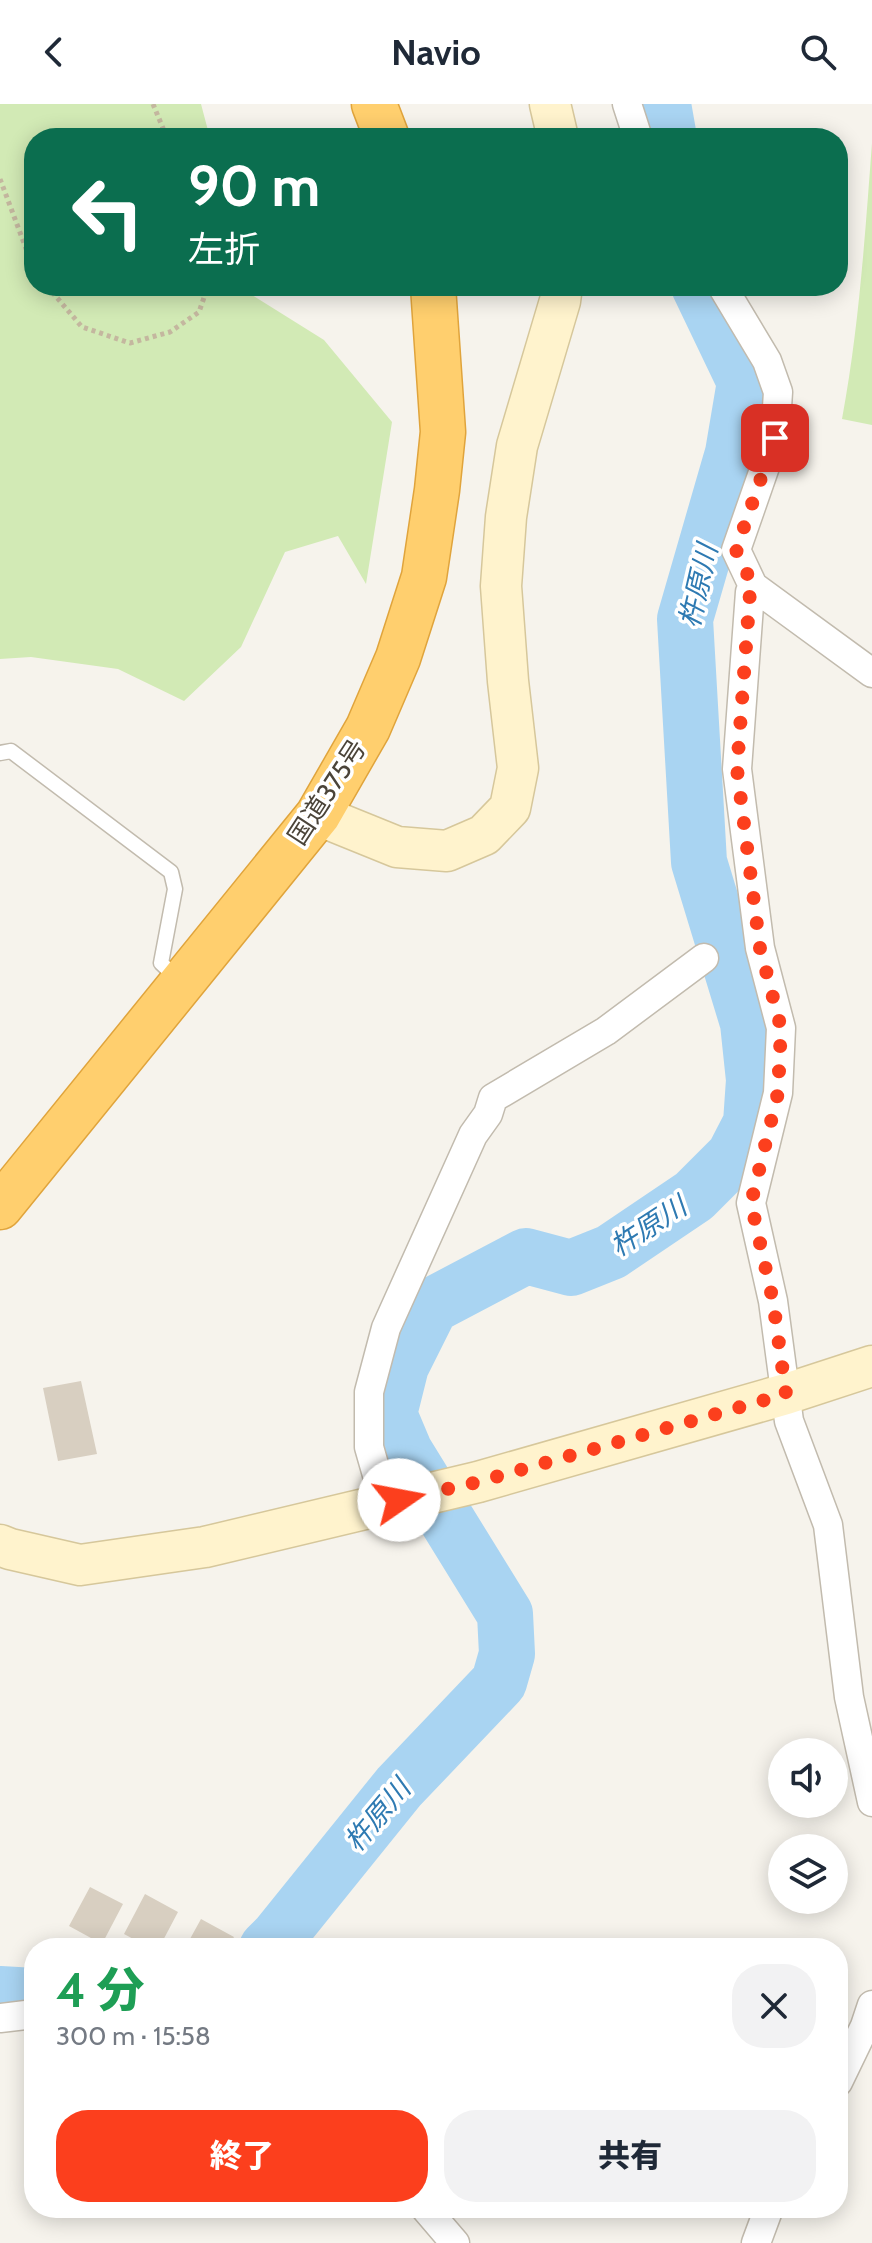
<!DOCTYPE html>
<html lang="ja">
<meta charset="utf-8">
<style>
:root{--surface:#fff;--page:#f2f2f3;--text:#1f2937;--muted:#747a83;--accent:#fc3f1d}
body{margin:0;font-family:Cabin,"Noto Sans JP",sans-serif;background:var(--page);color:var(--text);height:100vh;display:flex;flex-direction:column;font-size:30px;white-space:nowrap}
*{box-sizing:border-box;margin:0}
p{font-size:26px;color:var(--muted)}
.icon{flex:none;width:44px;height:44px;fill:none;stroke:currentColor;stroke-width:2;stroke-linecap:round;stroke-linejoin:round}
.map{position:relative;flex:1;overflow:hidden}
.drawer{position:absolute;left:24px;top:1834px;width:824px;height:280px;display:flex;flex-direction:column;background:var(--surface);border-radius:32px;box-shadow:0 4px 20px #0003}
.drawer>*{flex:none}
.top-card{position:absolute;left:24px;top:24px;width:824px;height:168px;border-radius:32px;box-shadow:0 4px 20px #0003;background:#0b6e4f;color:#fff;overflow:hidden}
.fabs{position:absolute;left:768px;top:1634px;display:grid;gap:16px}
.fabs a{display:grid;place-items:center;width:80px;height:80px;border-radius:50%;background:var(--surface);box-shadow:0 4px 20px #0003;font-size:40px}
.pin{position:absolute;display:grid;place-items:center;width:68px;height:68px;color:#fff;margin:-34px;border-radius:16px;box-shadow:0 4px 12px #0006}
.me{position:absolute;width:88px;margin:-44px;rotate:78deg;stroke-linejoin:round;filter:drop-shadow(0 0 6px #0008)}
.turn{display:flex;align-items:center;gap:28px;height:168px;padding:0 32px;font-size:36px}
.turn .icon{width:104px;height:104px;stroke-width:2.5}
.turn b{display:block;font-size:56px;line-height:68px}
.round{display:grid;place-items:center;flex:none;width:84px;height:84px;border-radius:32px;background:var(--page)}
.summary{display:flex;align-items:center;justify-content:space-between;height:136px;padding:0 32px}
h1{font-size:48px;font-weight:800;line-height:60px;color:#1e9e55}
.primary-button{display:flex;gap:16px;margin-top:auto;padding:16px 32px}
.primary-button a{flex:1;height:92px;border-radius:32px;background:var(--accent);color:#fff;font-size:32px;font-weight:800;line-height:92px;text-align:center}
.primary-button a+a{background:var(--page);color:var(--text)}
header{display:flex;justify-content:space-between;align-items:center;height:104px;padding:0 32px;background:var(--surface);font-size:36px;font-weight:800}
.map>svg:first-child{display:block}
.green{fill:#d2eab5}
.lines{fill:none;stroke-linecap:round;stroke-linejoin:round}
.river{stroke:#a9d4f2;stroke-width:56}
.building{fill:#d8cfc1}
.lane-casing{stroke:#c2bbae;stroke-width:17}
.street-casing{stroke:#c2bbae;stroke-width:31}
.secondary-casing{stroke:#d6c79b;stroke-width:43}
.highway-casing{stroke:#e0a43c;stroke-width:47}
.path{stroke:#c4b79f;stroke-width:5;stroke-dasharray:4 4;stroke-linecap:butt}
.lane{stroke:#fff;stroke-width:14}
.street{stroke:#fff;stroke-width:28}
.secondary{stroke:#fff3cd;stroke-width:40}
.highway{stroke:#ffcf6e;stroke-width:44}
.route{stroke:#fc3f1d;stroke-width:14;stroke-dasharray:0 25.2}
.labels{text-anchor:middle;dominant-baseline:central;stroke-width:7;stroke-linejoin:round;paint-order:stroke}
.street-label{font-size:26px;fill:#4b4439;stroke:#fff}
.water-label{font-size:28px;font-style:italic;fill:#2e7ab2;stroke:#fff}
</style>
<header><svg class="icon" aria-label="back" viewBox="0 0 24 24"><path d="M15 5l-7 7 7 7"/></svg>Navio<svg class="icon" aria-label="search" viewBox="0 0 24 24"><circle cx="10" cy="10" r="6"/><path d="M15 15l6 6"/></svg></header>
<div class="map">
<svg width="872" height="2139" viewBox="0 0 872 2139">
<rect width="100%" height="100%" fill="#f6f3ec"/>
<!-- green -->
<path class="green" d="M0,0H201L210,34H34V182H249L252,191L324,236L392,318L366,480L338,432L285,448L241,543L184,597L118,565L31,553L0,555Z
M872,39V321L842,315C859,224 865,131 872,39Z"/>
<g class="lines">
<!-- river -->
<path class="river" d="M663,0L669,34
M267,1844L278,1833L399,1683L499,1578L507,1550L505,1510L405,1348L389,1310L401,1262L431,1202L526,1152L571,1164L611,1148L694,1092L734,1052L751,1019L754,976L748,919L699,758L685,515L733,349L745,278L699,182
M0,1890L34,1892"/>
</g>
<!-- building -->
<path class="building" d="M81,1277L97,1350L58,1357L43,1284Z
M90,1783L123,1800L102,1840L69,1822Z
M145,1790L178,1808L159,1844H150L124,1830Z
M201,1815L234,1833L228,1844H185Z"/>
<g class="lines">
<!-- lane casing -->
<g class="lane-casing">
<path id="lane" d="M0,649L11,647L171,768L175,785L161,859L178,875"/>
</g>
<!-- street casing -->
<g class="street-casing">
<path id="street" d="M627,0L638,34
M722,182L767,257L778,288L775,334L736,446L753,482L872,569
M753,482L750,488L737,665L760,844L781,924L778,989L751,1099L773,1197L789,1317L828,1421L849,1593L872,1698
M385,1399L369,1343V1288L386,1224L473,1031L488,1010L493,994L606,927L704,854
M0,1914L34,1910
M838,1978L865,1922L872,1901
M425,2104L455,2139
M756,2139L769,2104"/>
</g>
<!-- secondary casing -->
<g class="secondary-casing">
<path id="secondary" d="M550,0L558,34
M318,711L397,743L447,747L484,731L510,704L518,664L508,577L501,482L506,413L517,342L560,197L562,182
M0,1441L10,1445L80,1461L205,1443L478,1378L786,1290L872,1262"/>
</g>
<!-- highway casing -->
<g class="highway-casing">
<path id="highway" d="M374,0L387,34
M0,1103L318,711L368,624L398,554L424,473L437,386L443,328L433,182"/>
</g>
<!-- path -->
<path class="path" d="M153,0L167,34
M0,75L34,166
M47,182L82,223L130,239L170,228L199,208L208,182"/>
<!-- lane -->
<use href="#lane" class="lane"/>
<!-- street -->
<use href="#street" class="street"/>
<!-- secondary -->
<use href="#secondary" class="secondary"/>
<!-- highway -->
<use href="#highway" class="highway"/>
</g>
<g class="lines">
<!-- route -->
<path class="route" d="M399,1396L478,1378L786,1290L773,1197L751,1099L778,989L781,924L760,844L737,665L750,488L753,482L736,446L775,334"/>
</g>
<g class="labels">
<!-- street labels -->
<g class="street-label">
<text transform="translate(327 688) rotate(-57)">国道375号</text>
</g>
<!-- water labels -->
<g class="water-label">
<text transform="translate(698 482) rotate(-77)">杵原川</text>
<text transform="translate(648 1122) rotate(-33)">杵原川</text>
<text transform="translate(377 1711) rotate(-50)">杵原川</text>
</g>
</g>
</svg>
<div class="fabs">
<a><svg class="icon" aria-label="sound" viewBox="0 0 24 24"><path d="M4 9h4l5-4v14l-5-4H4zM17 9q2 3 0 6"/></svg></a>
<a><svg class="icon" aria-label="layers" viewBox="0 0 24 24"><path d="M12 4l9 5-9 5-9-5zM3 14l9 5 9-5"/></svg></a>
</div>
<div class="pin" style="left:775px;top:334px;background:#d93025"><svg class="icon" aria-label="arrive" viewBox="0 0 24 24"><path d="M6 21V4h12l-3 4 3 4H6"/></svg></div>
<svg class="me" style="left:399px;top:1396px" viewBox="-20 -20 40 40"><circle r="19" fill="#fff"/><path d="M0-13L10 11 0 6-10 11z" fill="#fc3f1d"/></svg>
<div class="top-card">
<div class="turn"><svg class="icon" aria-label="left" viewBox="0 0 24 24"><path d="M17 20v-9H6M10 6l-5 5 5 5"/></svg><div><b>90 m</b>左折</div></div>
</div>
<section class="drawer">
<div class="summary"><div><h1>4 分</h1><p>300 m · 15:58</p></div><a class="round"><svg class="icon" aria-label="close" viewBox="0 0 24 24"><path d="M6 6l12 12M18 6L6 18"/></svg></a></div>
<div class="primary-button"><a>終了</a><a>共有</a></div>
</section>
</div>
